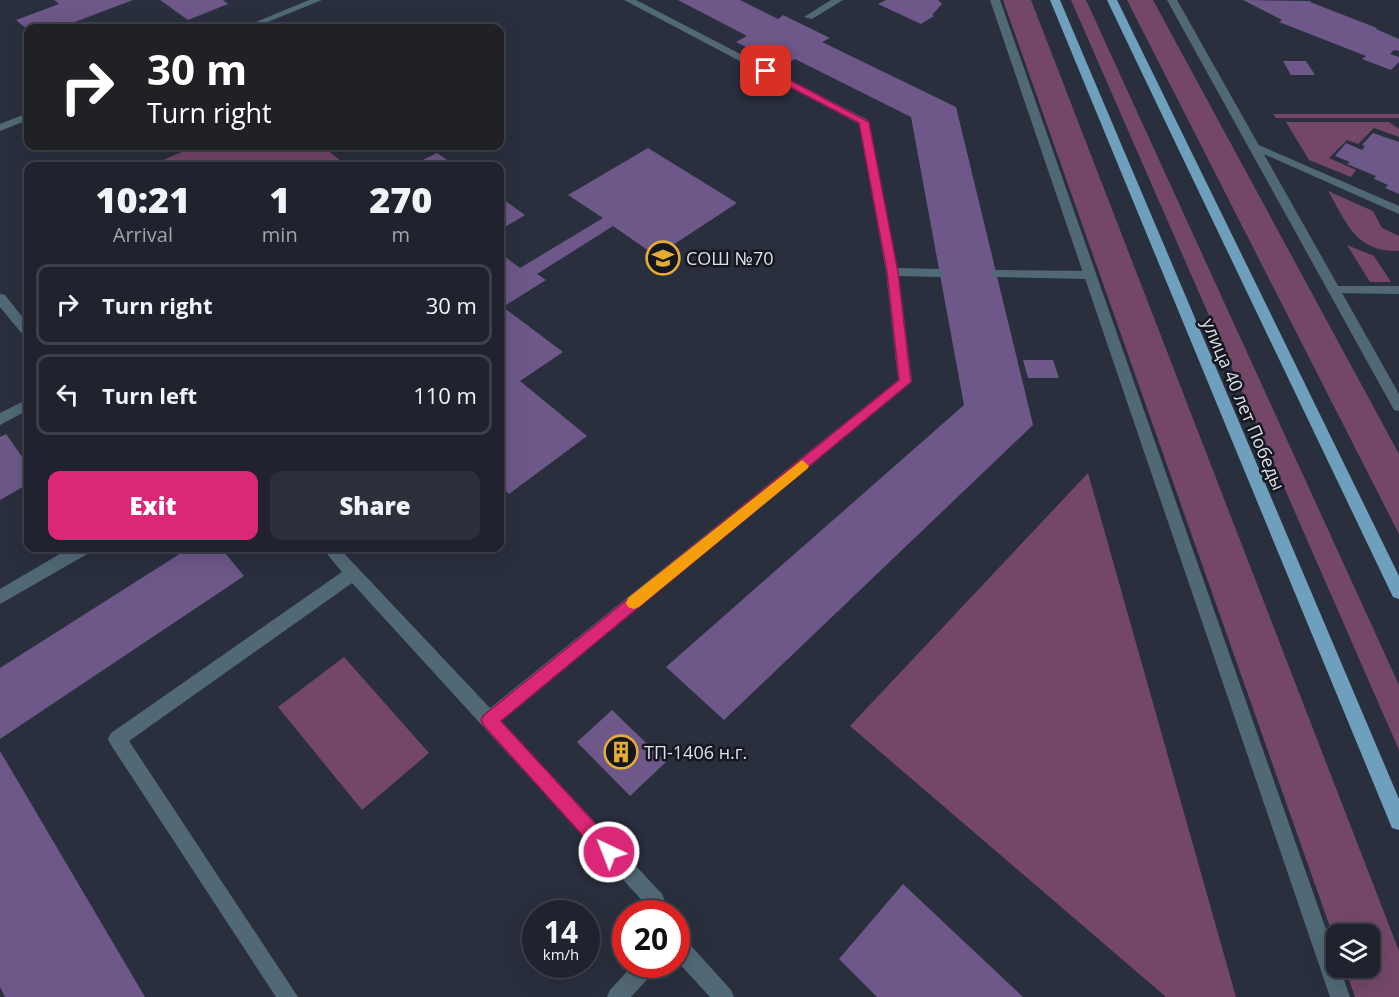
<!DOCTYPE html>
<meta charset="utf-8">
<style>
:root{--surface:#20232e;--page:#2d2f3a;--text:#f1f3f6;--muted:#a2a4aa;--line:#3d404a;--accent:#db2777}
body{margin:0;font-family:"Open Sans",sans-serif;background:var(--page);color:var(--text);height:100vh;display:flex;flex-direction:column;font-size:22px;white-space:nowrap}
*{box-sizing:border-box;margin:0}
p{font-size:20px;color:var(--muted)}
.icon{flex:none;width:33px;height:33px;fill:none;stroke:currentColor;stroke-width:2;stroke-linecap:round;stroke-linejoin:round}
.map{position:relative;flex:1;overflow:hidden}
.details{position:absolute;left:24px;top:162px;width:480px;height:390px;display:flex;flex-direction:column;background:var(--surface);border-radius:12px;box-shadow:0 6px 24px #0002,0 0 0 2px var(--line)}
.details>*{flex:none}
.banner{position:absolute;left:24px;top:24px;width:480px;height:126px;border-radius:12px;box-shadow:0 6px 24px #0002,0 0 0 2px var(--line);background:#202124;color:#fff;overflow:hidden}
.buttons{position:absolute;left:1326px;top:924px;display:grid;gap:12px}
.buttons a{display:grid;place-items:center;width:54px;height:54px;border-radius:12px;background:var(--surface);box-shadow:0 6px 24px #0002,0 0 0 2px var(--line);font-size:30px}
.speed{position:absolute;left:522px;top:900px;display:flex;gap:12px;font-size:30px;font-weight:700;text-align:center}
.speed>*{display:grid;place-content:center;width:78px;height:78px;border-radius:50%;background:var(--surface);box-shadow:0 6px 24px #0002,0 0 0 2px var(--line);line-height:1}
.speed small{font-size:15px;font-weight:400}
.speed .limit{border:9px solid #d22;background:#fff;color:#111}
.pin{position:absolute;display:grid;place-items:center;width:51px;height:51px;color:#fff;margin:-26px;border-radius:12px;box-shadow:0 3px 9px #0006}
.me{position:absolute;width:66px;margin:-33px;rotate:317deg;stroke-linejoin:round;filter:drop-shadow(0 0 4px #0008)}
.turn{display:flex;align-items:center;gap:21px;height:126px;padding:0 24px;font-size:27px}
.turn .icon{width:78px;height:78px;stroke-width:2.5}
.turn b{display:block;font-size:42px;line-height:51px}
.eta{display:flex;justify-content:space-evenly;align-items:center;height:102px;text-align:center}
.eta b{font-size:36px;font-weight:800;line-height:42px}
.primary-button{display:flex;gap:12px;margin-top:auto;padding:12px 24px}
.primary-button a{flex:1;height:69px;border-radius:12px;background:var(--accent);color:#fff;font-size:24px;font-weight:800;line-height:69px;text-align:center}
.primary-button a+a{background:var(--page);color:var(--text)}
ul{padding:0;list-style:none}
li{display:flex;align-items:center;gap:18px;height:81px;margin:0 12px 9px;padding:0 12px;border:3px solid var(--line);border-radius:12px}
li div{flex:1}
li b{display:block;font-size:22px}
li em{font-style:normal}
.map>svg:first-child{display:block}
.green{fill:#744768}
.building{fill:#6d5889}
.lines{fill:none;stroke-linecap:round;stroke-linejoin:round}
.service{fill:#516976;fill-rule:evenodd}
.minor{fill:#516976;fill-rule:evenodd}
.primary{fill:#6ea0bd;fill-rule:evenodd}
.route{fill:#db2777;stroke:#8e194d;stroke-width:1.5}
.slow{fill:#f59e0b}
.labels{text-anchor:middle;dominant-baseline:central;stroke-width:5;stroke-linejoin:round;paint-order:stroke}
.poi-label{font-size:18px;fill:#dce0ea;stroke:#15171e;text-anchor:start}
.street-label{font-size:18px;fill:#dce0ea;stroke:#15171e}
</style>
<div class="map">
<svg width="1399" height="997" viewBox="0 0 1399 997">
<rect width="100%" height="100%" fill="#2a2f3e"/>
<!-- green -->
<path class="green" d="M1003,0H1031L1399,951V997H1355L1345,968H1370V934H1336V944Z
M1071,0H1086L1399,685V750Z
M1127,0H1153L1399,454V534Z
M1273,114H1399V118H1276Z
M1286,122H1389L1399,129V137L1374,128L1358,144L1347,140L1329,158L1356,170L1351,177L1309,160Z
M196,146H322L341,161L329,166H149Z
M1328,191L1373,211L1382,228L1399,236V251C1355,252 1347,223 1328,191Z
M1347,245L1374,256L1391,282H1370Z
M1088,473L1236,997H1166L850,726Z
M344,657L429,753L362,810L278,707Z"/>
<!-- building -->
<path class="building" d="M54,0H133L59,28L28,30L16,20L59,4Z
M160,0H223L228,4L188,20Z
M678,0H740L778,19L783,15L830,38L822,42L956,107L1033,425L724,720L666,667L964,405L911,117L795,59L783,66L736,42L747,36Z
M886,0H938L942,4L932,15L934,16L921,24L878,4Z
M1243,0L1311,1L1310,2L1377,28L1376,29L1399,39V51L1394,50L1390,54L1399,57V62L1391,70L1362,59L1366,56L1279,22L1282,20Z
M1283,61H1306L1315,75H1291Z
M1373,133L1399,142V194L1385,188L1388,185L1374,179L1376,176L1347,164L1350,162L1335,156L1346,143L1362,150L1365,146L1362,145Z
M648,148L737,203L656,256L613,226L537,274L546,280L503,307L563,352L520,381L587,436L509,494L500,485V253L520,268L603,218L568,195Z
M437,153L456,166H410Z
M500,197L525,215L500,230Z
M1023,360H1053L1059,378H1028Z
M6,434L28,465V484L0,500V437Z
M189,548H221L244,576L0,739V668Z
M612,710L666,762L630,796L577,742Z
M0,751L145,997H5L0,987Z
M903,884L1023,997H877L839,959Z"/>
<g class="lines">
<!-- service -->
<path class="service" d="M309,0H322L253,28H241Z
M624,0H636L868,120L897,268L940,269L946,273L940,277L899,276L912,382L501,721L662,894L670,914H650L648,907L352,583L129,741L298,997H276L111,745L108,739L111,733L342,572L322,548H339L490,708L898,380L886,272L859,124Z
M831,0H843L812,19L804,17Z
M28,113V120L0,131V124Z
M1254,143L1399,206V214L1250,148V144Z
M997,270L1090,271L1096,275L1090,279L993,277L991,274L993,271Z
M1334,286H1399V294L1330,293L1328,290Z
M0,294L5,295L28,324V336L23,335L0,307Z
M28,399V410L0,425V413Z
M70,548H91L89,553L0,604V589Z
M676,934L683,937L731,990L734,997H710L676,960Z
M634,964H658L655,971L631,997H607L610,990Z"/>
<!-- minor -->
<path class="minor" d="M990,0H1000L1336,958V968H1340L1350,997H1330Z
M1167,0H1177L1399,394V411L1394,410Z"/>
<!-- primary -->
<path class="primary" d="M1050,0H1060L1399,799V830L1392,828Z
M1107,0H1117L1399,576V599L1393,597Z"/>
</g>
<!-- route -->
<path class="route" d="M763,69H769L869,122L898,272L911,382L501,721L616,846L618,852L616,858L609,860L603,858L484,726L481,720L484,715L899,380L887,272L859,123L763,73Z"/>
<!-- slow -->
<path class="slow" d="M802,460L809,466L807,469L639,607L634,609L628,607L626,603L628,598Z"/>
<!-- icons -->
<defs>
<g id="school-ring" transform="scale(1.725)"><circle r="9.5" fill="#15171e" stroke="#e5ad36" stroke-width="1.5"/><path d="M0-5L7-2L0 1L-7-2ZM-4 1L0 2.5L4 1V4Q0 6-4 4Z" fill="#e5ad36"/></g>
<g id="building-ring" transform="scale(1.725)"><circle r="9.5" fill="#15171e" stroke="#e5ad36" stroke-width="1.5"/><path d="M-4-6H4V6H1V3H-1V6H-4ZM-2.5-4.3h1.7v1.8h-1.7ZM.8-4.3h1.7v1.8H.8ZM-2.5-1h1.7V.8h-1.7ZM.8-1h1.7V.8H.8Z" fill="#e5ad36"/></g>
</defs>
<g fill-rule="evenodd">
<use href="#school-ring" x="663" y="258"/>
<use href="#building-ring" x="621" y="752"/>
</g>
<g class="labels">
<!-- poi labels -->
<g class="poi-label">
<text x="686" y="258">СОШ №70</text>
<text x="644" y="752">ТП-1406 н.г.</text>
</g>
<!-- street labels -->
<g class="street-label">
<text transform="translate(1244 404) rotate(67)">улица 40 лет Победы</text>
</g>
</g>
</svg>
<div class="buttons">
<a><svg class="icon" aria-label="layers" viewBox="0 0 24 24"><path d="M12 4l9 5-9 5-9-5zM3 14l9 5 9-5"/></svg></a>
</div>
<div class="speed"><div>14<small>km/h</small></div><div class="limit">20</div></div>
<div class="pin" style="left:766px;top:71px;background:#d93025"><svg class="icon" aria-label="arrive" viewBox="0 0 24 24"><path d="M6 21V4h12l-3 4 3 4H6"/></svg></div>
<svg class="me" style="left:609px;top:852px" viewBox="-20 -20 40 40"><circle r="17" fill="#db2777" stroke="#fff" stroke-width="3"/><path d="M0-11L8 9 0 5-8 9z" fill="#fff"/></svg>
<div class="banner">
<div class="turn"><svg class="icon" aria-label="right" viewBox="0 0 24 24"><path d="M7 20v-9h11M14 6l5 5-5 5"/></svg><div><b>30 m</b>Turn right</div></div>
</div>
<section class="details">
<div class="eta">
<div><b>10:21</b><p>Arrival</p></div>
<div><b>1</b><p>min</p></div>
<div><b>270</b><p>m</p></div>
</div>
<ul>
<li><svg class="icon" aria-label="right" viewBox="0 0 24 24"><path d="M7 20v-9h11M14 6l5 5-5 5"/></svg><div><b>Turn right</b></div><em>30 m</em></li>
<li><svg class="icon" aria-label="left" viewBox="0 0 24 24"><path d="M17 20v-9H6M10 6l-5 5 5 5"/></svg><div><b>Turn left</b></div><em>110 m</em></li>
</ul>
<div class="primary-button"><a>Exit</a><a>Share</a></div>
</section>
</div>
